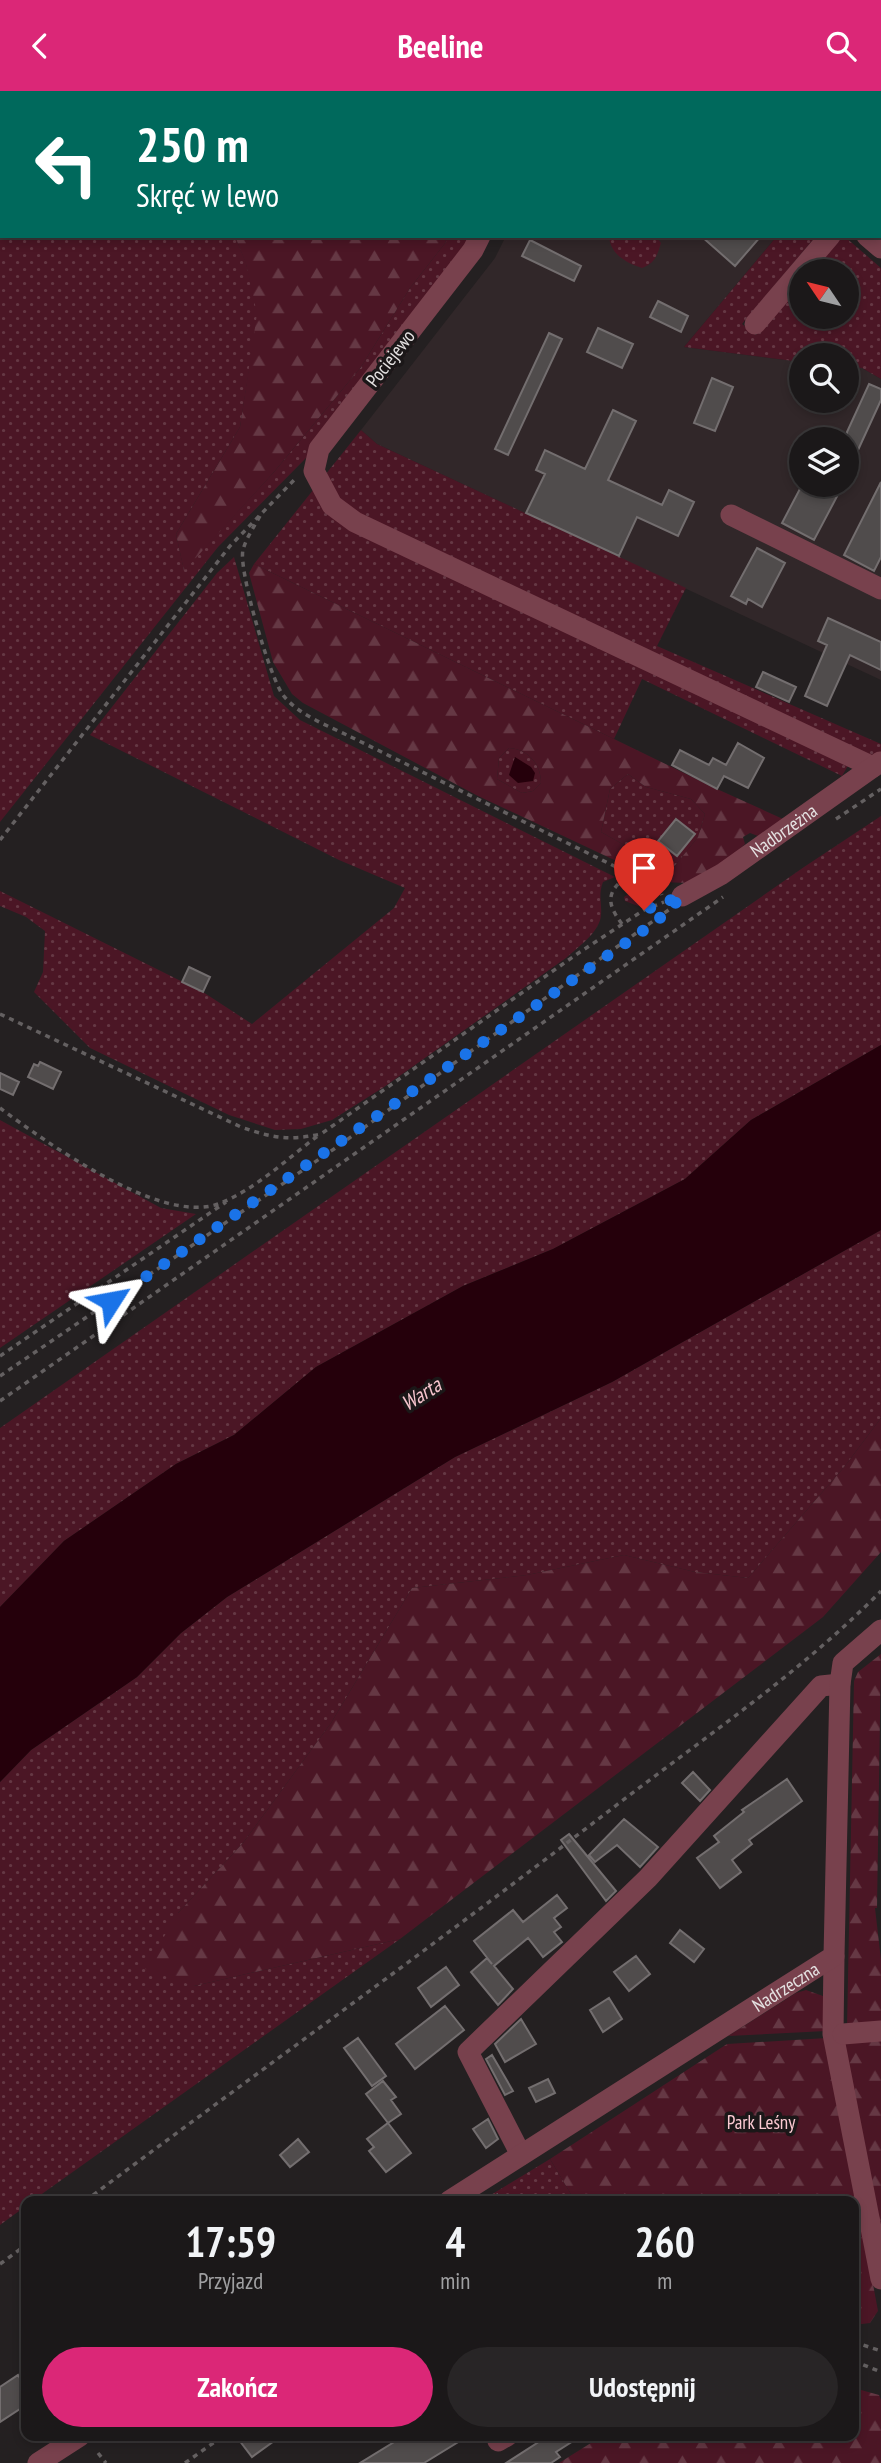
<!DOCTYPE html>
<html lang="pl">
<meta charset="utf-8">
<style>
:root{--surface:#1b1819;--page:#282526;--text:#f1f3f6;--muted:#a0a0a2;--line:#393738;--accent:#db2777}
body{margin:0;font-family:"PT Sans Narrow",sans-serif;background:var(--page);color:var(--text);height:100vh;display:flex;flex-direction:column;font-size:26px;white-space:nowrap}
*{box-sizing:border-box;margin:0}
p{font-size:23px;color:var(--muted)}
.icon{flex:none;width:38px;height:38px;fill:none;stroke:currentColor;stroke-width:2;stroke-linecap:round;stroke-linejoin:round}
.map{position:relative;flex:1;overflow:hidden}
.sheet{position:absolute;left:21px;top:2105px;width:838px;height:245px;display:flex;flex-direction:column;background:var(--surface);border-radius:14px;box-shadow:0 4px 10px #0003,0 0 0 2px var(--line)}
.sheet>*{flex:none}
.banner{position:absolute;left:0px;top:0px;width:882px;height:147px;box-shadow:0 4px 10px #0003,0 0 0 2px var(--line);background:#00695c;color:#fff;overflow:hidden}
.needle{width:46px;rotate:305deg}
.fabs{position:absolute;left:789px;top:168px;display:grid;gap:14px}
.fabs a{display:grid;place-items:center;width:70px;height:70px;border-radius:50%;background:var(--surface);box-shadow:0 4px 10px #0003,0 0 0 2px var(--line);font-size:35px}
.pin{position:absolute;display:grid;place-items:center;width:60px;height:60px;color:#fff;margin:-72px -30px;border-radius:50% 50% 50% 0;rotate:-45deg;box-shadow:0 0 7px #0007}
.pin .icon{rotate:45deg}
.me{position:absolute;width:77px;margin:-38px;rotate:56deg;stroke-linejoin:round;filter:drop-shadow(0 0 5px #0008)}
.turn{display:flex;align-items:center;gap:24px;height:147px;padding:0 21px;font-size:32px}
.turn .icon{width:91px;height:91px;stroke-width:2.5}
.turn b{display:block;font-size:49px;line-height:60px}
.eta{display:flex;justify-content:space-evenly;align-items:center;height:119px;text-align:center}
.eta b{font-size:42px;font-weight:700;line-height:49px}
.cta{display:flex;gap:14px;margin-top:auto;padding:14px 21px}
.cta a{flex:1;height:80px;border-radius:42px;background:var(--accent);color:#fff;font-size:28px;font-weight:700;line-height:80px;text-align:center}
.cta a+a{background:var(--page);color:var(--text)}
header{display:flex;justify-content:space-between;align-items:center;height:91px;padding:0 21px;background:var(--accent);color:#fff;font-size:32px;font-weight:700}
.map>svg:first-child{display:block}
.built{fill:#312729;fill-rule:evenodd}
.grass{fill:url(#grass-dots)}
.forest{fill:url(#forest-firs);fill-rule:evenodd}
.water{fill:#25000b}
.building{fill:#504c4c;stroke:#736e6f;stroke-width:2}
.lines{fill:none;stroke-linecap:round;stroke-linejoin:round}
.path{stroke:#646061;stroke-width:3.5;stroke-dasharray:5 5;stroke-linecap:butt}
.minor{stroke:#78414d;stroke-width:21}
.route{stroke:#1a73e8;stroke-width:12;stroke-dasharray:0 21.6}
.labels{text-anchor:middle;dominant-baseline:central;stroke-width:7;stroke-linejoin:round;paint-order:stroke}
.street-label{font-size:19px;fill:#e5e2e2;stroke:#1b1718}
.park-label{font-size:19px;fill:#fccad3;stroke:#1b1718}
.water-label{font-size:21px;font-style:italic;fill:#f7c5ce;stroke:#1b1718}
</style>
<header><svg class="icon" aria-label="back" viewBox="0 0 24 24"><path d="M15 5l-7 7 7 7"/></svg>Beeline<svg class="icon" aria-label="search" viewBox="0 0 24 24"><circle cx="10" cy="10" r="6"/><path d="M15 15l6 6"/></svg></header>
<div class="map">
<svg width="881" height="2372" viewBox="0 0 881 2372">
<defs>
<pattern id="grass-dots" width="8" height="8" patternUnits="userSpaceOnUse" patternTransform="scale(1.75)"><rect width="8" height="8" fill="#4b1625"/><path d="M2 2h.1M6 6h.1" fill="none" stroke="#653844" stroke-width="1.8" stroke-linecap="round"/></pattern>
<pattern id="forest-firs" width="22" height="20" patternUnits="userSpaceOnUse" patternTransform="scale(1.75)"><rect width="22" height="20" fill="#4b1625"/><path d="M5 1l3.5 6h-7zM16 11l3.5 6h-7z" fill="#653844"/></pattern>
</defs>
<rect width="100%" height="100%" fill="#242021"/>
<!-- built -->
<path class="built" d="M576,0H881V21L880,2Z
M506,145H777L684,256L801,271L802,310H847V276L862,277L881,288V589L377,353L361,339L495,167ZM802,348H847V394H802Z"/>
<!-- grass -->
<path class="grass" d="M0,0L80,2H2V145H235L246,172L258,223L240,336L176,443L184,479L274,381L361,276L410,197L446,151L445,145H471L312,361L218,456L0,731Z
M609,145H656L661,152C657,165 655,172 642,177C626,172 610,163 609,145Z
M777,145H816L742,233L756,244L801,191L802,226H847V180H811L841,145H844L881,177V288L862,277L847,276V264H802L801,271L684,256Z
M361,339L377,353L686,497L657,555L881,653V661L850,671L842,685L642,588L614,648L254,473Z
M234,466L274,605L300,629L615,786L603,791C598,804 602,811 601,824C600,841 578,856 566,867L384,996L332,1029L301,1038L275,1039L229,1024L90,957L34,901L43,881L45,840L26,826L0,815V800L203,901L252,933L394,817L405,797L339,769L90,644L217,482Z
M509,657C528,658 541,673 541,692L533,700L522,702L497,688L499,667Z
M628,683L646,696L691,708L705,723L698,746L674,776L653,770L601,741L610,698Z
M881,725V954L751,1029L685,1088L553,1158L463,1195L316,1276L234,1344L176,1373L64,1450L0,1516V1337L804,776Z
M639,796H648L656,806L638,815L625,810L624,806Z
M0,1029L161,1117L196,1123L0,1257Z
M881,1139V1327L845,1375L748,1487L695,1481L624,1464L527,1484L412,1497L331,1632L243,1752L178,1822L194,1895L400,1848L32,2110H26V2115L0,2134V1691L31,1659L137,1586L181,1542L227,1506L455,1366L612,1291Z
M550,2068L575,2110H481Z"/>
<!-- forest -->
<path class="forest" d="M235,145H445L446,151L410,197L361,276L274,381L184,480L176,443L240,336L257,223L246,173Z
M254,473L717,698L783,728L758,745L750,742L743,746L745,753L731,767L688,792L661,791L478,705L303,612L292,603L273,571L249,482ZM509,657C528,658 541,673 541,692L533,700L522,702L497,688L499,667ZM628,683L646,696L691,708L705,723L698,746L674,776L653,770L601,741L610,698Z
M881,1327V1461L823,1526L400,1848L194,1895L145,1878L178,1822L243,1752L331,1632L412,1497L527,1484L624,1464L695,1481L748,1487L845,1375Z
M881,1563L877,1817H875L881,1869V1933L847,1937L854,1590L858,1581Z
M806,1899L823,1905L827,1914L826,1940L728,1945L796,1902Z
M827,1947L878,2220L870,2232L854,2234V2110H575L550,2068L727,1953Z
M843,1948H881V2148Z
M854,2297L879,2304L881,2309V2372H559L602,2345H854Z"/>
<!-- water -->
<path class="water" d="M515,666L531,676L535,682L533,690L518,692L509,684Z
M881,954V1139L612,1291L455,1366L227,1506L181,1542L137,1586L31,1659L0,1691V1516L64,1450L176,1373L234,1344L316,1276L463,1195L553,1158L685,1088L751,1029Z"/>
<!-- building -->
<path class="building" d="M701,145H761L735,175Z
M530,149L581,175L574,190L522,165Z
M658,210L688,225L681,241L650,226Z
M598,237L633,253L622,277L587,261Z
M549,242L562,248L508,364L495,358Z
M712,287L733,296L715,340L694,332Z
M869,293L881,298V309L847,383V341Z
M613,319L636,330L608,389L662,414L669,399L694,411L678,445L637,426L619,465L526,422L545,383L536,379L545,359L585,378Z
M881,391V466L874,480L844,464Z
M802,394H843L814,449L782,432Z
M757,457L785,472L762,516L748,508L746,513L731,505Z
M828,527L881,551V579L850,564L827,615L805,605L827,554L818,550Z
M763,581L796,596L789,611L756,596Z
M738,652L764,667L748,697L724,685L717,698L672,674L680,659L709,674L713,667L726,674Z
M676,728L695,743L677,765L658,750Z
M189,876L210,886L203,901L182,891Z
M40,971L61,981L53,998L28,986L34,973L38,975Z
M0,982L19,991L13,1004L0,998Z
M693,1681L710,1699L700,1710L682,1692Z
M787,1688L802,1710L749,1749L752,1753L732,1769L741,1781L720,1797L697,1767L719,1751L714,1745L744,1721L742,1719Z
M624,1728L658,1756L640,1776L617,1754L595,1771L589,1764Z
M569,1743L616,1800L606,1810L561,1749Z
M557,1804L567,1817L554,1827L561,1836L554,1841L562,1851L543,1866L528,1847L494,1875L513,1898L498,1914L471,1881L487,1867L492,1873L474,1850L513,1819L523,1831Z
M680,1839L704,1858L694,1871L670,1852Z
M636,1865L650,1883L629,1900L614,1881Z
M446,1876L459,1894L431,1916L418,1897Z
M609,1907L622,1928L603,1941L590,1919Z
M445,1915L464,1939L415,1978L396,1953Z
M521,1928L536,1953L505,1971L495,1953Z
M358,1947L386,1985L372,1995L344,1957Z
M492,1964L513,2000L505,2004L486,1968Z
M548,1988L555,2002L536,2011L529,1997Z
M383,1990L396,2006L391,2009L401,2023L388,2032L366,2003Z
M488,2028L498,2048L486,2057L473,2038Z
M388,2032L411,2062L386,2081L369,2060L374,2056L367,2048Z
M298,2048L309,2061L290,2076L280,2064Z
M18,2284L26,2297V2314L0,2331V2296Z
M236,2345H281L252,2366Z
M404,2345H468L424,2372H360Z
M548,2345H581L556,2361L560,2366L551,2372H506Z"/>
<g class="lines">
<!-- path -->
<path class="path" d="M260,425C254,436 246,447 243,459C238,478 270,587 283,604C298,624 329,635 351,646L659,797L662,804
M836,728L881,698
M0,749L230,455L296,387
M622,833C606,812 606,800 629,784
M0,923L241,1036C273,1047 288,1050 321,1043L580,861L644,819L664,811
M0,1017C46,1051 160,1134 218,1113C255,1099 288,1067 319,1044
M0,1265L226,1111
M0,1285L334,1058L670,818
M0,1310L723,806
M496,2103L501,2110
M85,2110C261,1979 440,1850 614,1716C705,1646 800,1582 881,1500
M0,2173L26,2154
M854,2251L881,2260
M854,2270L881,2281
M98,2362L106,2372
M185,2372L223,2345"/>
<!-- minor -->
<g class="minor">
<path d="M526,0L530,2"/>
<path d="M446,2L447,0"/>
<path d="M551,2L552,0"/>
<path d="M880,52L881,51"/>
<path d="M480,145L473,159L319,358L314,380L332,414L355,431L873,676"/>
<path d="M867,145L881,157"/>
<path d="M755,233L830,145"/>
<path d="M731,424L881,498"/>
<path id="s1" d="M682,805L722,783L880,671"/>
<path d="M834,1865L833,1943L881,2188"/>
<path d="M843,1943L881,1940"/>
<path d="M521,2064L468,1961L648,1787L821,1595L840,1593"/>
<path id="s2" d="M449,2110L834,1865L840,1593L843,1572L881,1539"/>
<path d="M498,2350L507,2345"/>
<path d="M38,2372L80,2345"/>
</g>
</g>
<g class="lines">
<!-- route -->
<path class="route" d="M111,1210L640,842L665,823L682,805L644,819"/>
</g>
<g class="labels">
<!-- street labels -->
<g class="street-label">
<text transform="translate(390 267) rotate(-52)">Pociejewo</text>
<text stroke="none"><textPath href="#s1" startOffset="121">Nadbrzeżna</textPath></text>
<text stroke="none"><textPath href="#s2" startOffset="399">Nadrzeczna</textPath></text>
</g>
<!-- park labels -->
<g class="park-label">
<text x="761" y="2031">Park Leśny</text>
</g>
<!-- water labels -->
<g class="water-label">
<text transform="translate(421 1303) rotate(-32)">Warta</text>
</g>
</g>
</svg>
<div class="fabs">
<a><svg class="needle" viewBox="-14 -14 28 28"><path d="M0-13l5 13h-10z" fill="#e53935"/><path d="M0 13l5-13h-10z" fill="#a0a0a2"/></svg></a>
<a><svg class="icon" aria-label="search" viewBox="0 0 24 24"><circle cx="10" cy="10" r="6"/><path d="M15 15l6 6"/></svg></a>
<a><svg class="icon" aria-label="layers" viewBox="0 0 24 24"><path d="M12 4l9 5-9 5-9-5zM3 14l9 5 9-5"/></svg></a>
</div>
<div class="pin" style="left:644px;top:819px;background:#d93025"><svg class="icon" aria-label="arrive" viewBox="0 0 24 24"><path d="M6 21V4h12l-3 4 3 4H6"/></svg></div>
<svg class="me" style="left:111px;top:1210px" viewBox="-20 -20 40 40"><path d="M0-17L14 15 0 8-14 15z" fill="#1a73e8" stroke="#fff" stroke-width="4"/></svg>
<div class="banner">
<div class="turn"><svg class="icon" aria-label="left" viewBox="0 0 24 24"><path d="M17 20v-9H6M10 6l-5 5 5 5"/></svg><div><b>250 m</b>Skręć w lewo</div></div>
</div>
<section class="sheet">
<div class="eta">
<div><b>17:59</b><p>Przyjazd</p></div>
<div><b>4</b><p>min</p></div>
<div><b>260</b><p>m</p></div>
</div>
<div class="cta"><a>Zakończ</a><a>Udostępnij</a></div>
</section>
</div>
